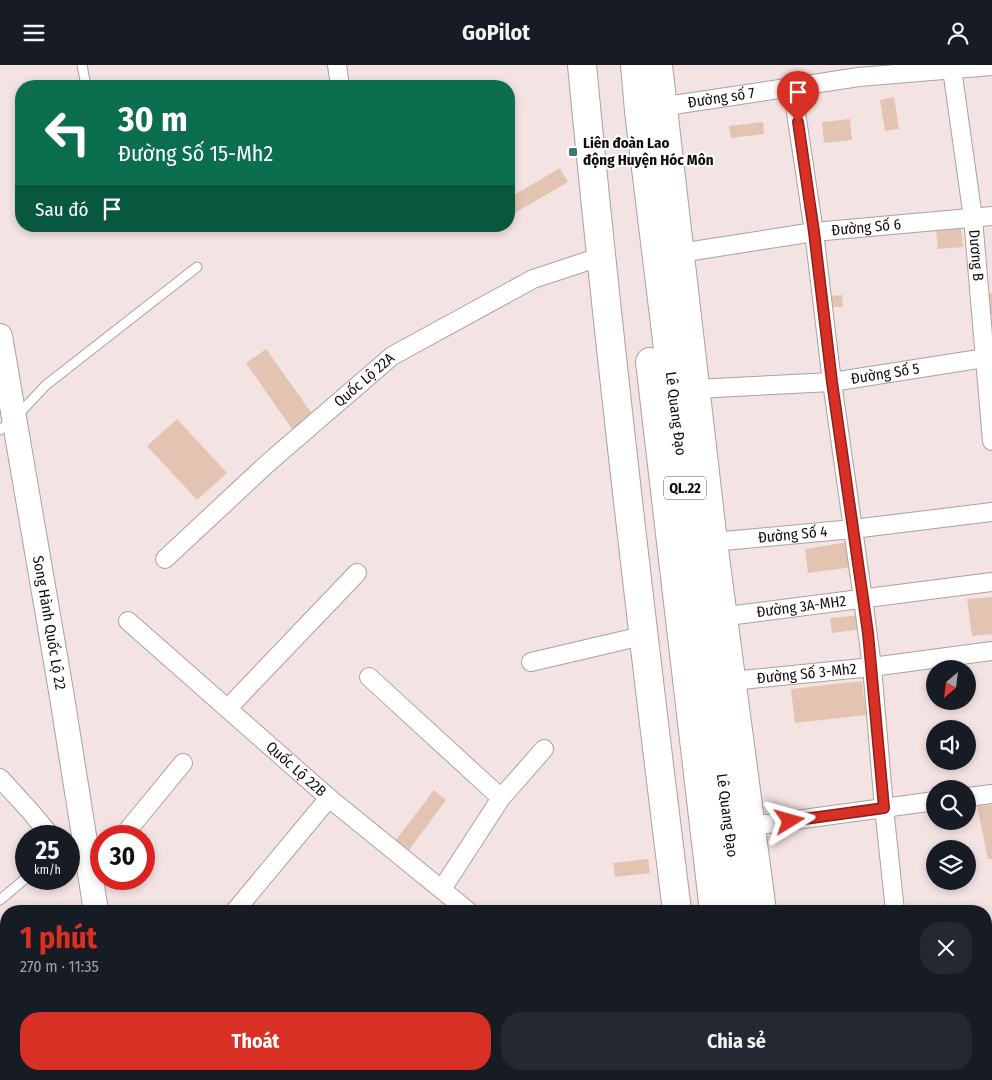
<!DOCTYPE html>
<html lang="vi">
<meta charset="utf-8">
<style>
:root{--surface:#171b24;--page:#242831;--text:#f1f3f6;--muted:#9ea1a6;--accent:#d93025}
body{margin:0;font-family:"Fira Sans Condensed",sans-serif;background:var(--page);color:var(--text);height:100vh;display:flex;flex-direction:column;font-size:19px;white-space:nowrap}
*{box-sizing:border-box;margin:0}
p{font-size:16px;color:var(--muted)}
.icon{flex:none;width:28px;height:28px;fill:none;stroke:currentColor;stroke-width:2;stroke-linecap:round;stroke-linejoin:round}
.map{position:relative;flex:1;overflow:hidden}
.panel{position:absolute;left:0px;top:840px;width:992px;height:175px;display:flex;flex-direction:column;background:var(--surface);border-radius:20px 20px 0 0;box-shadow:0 2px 8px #0003}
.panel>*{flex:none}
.guide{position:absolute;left:15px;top:15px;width:500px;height:152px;border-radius:20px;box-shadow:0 2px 8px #0003;background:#0b6e4f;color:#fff;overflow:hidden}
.needle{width:32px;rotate:208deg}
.fabs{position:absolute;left:926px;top:595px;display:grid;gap:10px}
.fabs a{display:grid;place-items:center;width:50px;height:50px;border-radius:50%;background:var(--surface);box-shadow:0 2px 8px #0003;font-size:25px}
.speed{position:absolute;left:15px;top:760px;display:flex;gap:10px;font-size:25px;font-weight:700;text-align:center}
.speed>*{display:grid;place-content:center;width:65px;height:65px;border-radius:50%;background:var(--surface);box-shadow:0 2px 8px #0003;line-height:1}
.speed small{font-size:12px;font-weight:400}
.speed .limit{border:8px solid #d22;background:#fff;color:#111}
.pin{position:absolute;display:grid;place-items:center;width:42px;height:42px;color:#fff;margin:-51px -21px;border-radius:50% 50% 50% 0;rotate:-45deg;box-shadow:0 0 5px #0007}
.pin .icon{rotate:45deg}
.me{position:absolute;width:55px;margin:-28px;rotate:82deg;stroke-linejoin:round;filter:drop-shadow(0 0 4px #0008)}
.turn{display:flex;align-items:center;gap:18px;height:105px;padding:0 20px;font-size:22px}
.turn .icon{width:65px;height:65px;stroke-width:2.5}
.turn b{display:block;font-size:35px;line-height:42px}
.then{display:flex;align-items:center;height:48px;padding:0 20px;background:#0003;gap:10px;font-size:19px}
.round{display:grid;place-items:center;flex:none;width:52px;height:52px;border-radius:20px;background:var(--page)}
.headline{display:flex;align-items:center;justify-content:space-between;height:85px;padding:0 20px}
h1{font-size:30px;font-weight:700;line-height:38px;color:var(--accent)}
.button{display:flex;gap:10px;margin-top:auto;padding:10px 20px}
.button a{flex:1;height:58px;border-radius:20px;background:var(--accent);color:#fff;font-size:20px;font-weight:700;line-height:58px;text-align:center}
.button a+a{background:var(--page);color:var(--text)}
header{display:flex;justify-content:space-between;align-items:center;height:65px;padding:0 20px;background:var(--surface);font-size:22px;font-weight:700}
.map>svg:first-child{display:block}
.building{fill:#e3c4b2}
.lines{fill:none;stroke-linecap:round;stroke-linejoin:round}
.lane-casing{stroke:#af9f9f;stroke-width:11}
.street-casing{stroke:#af9f9f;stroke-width:20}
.secondary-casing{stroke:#af9f9f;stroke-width:26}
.highway-casing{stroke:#af9f9f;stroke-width:30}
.lane{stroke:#fff;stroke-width:9}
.street{stroke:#fff;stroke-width:18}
.secondary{stroke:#fff;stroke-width:24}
.highway{stroke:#fff;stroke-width:28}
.route-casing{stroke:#8d1f18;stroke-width:12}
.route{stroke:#d93025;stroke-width:9}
.poi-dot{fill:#387b6c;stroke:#fff;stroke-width:2}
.labels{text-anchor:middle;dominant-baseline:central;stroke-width:4;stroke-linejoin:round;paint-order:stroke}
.shield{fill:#fff;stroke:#595656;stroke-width:1}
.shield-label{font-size:14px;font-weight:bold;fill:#120d0d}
.street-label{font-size:15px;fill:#120d0d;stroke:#fff}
.poi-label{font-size:15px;font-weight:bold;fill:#120d0d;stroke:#fff;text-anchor:start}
</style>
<header><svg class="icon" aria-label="menu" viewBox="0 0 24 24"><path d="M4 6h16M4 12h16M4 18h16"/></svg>GoPilot<svg class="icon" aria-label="person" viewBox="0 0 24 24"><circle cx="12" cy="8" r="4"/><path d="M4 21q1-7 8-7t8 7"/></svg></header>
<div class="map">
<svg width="992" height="1015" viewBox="0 0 992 1015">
<rect width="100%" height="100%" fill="#f3e3e2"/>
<!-- building -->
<path class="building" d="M894,32L899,64L885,66L880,35Z
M850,54L852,75L824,78L822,57Z
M763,57L764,69L731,73L729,61Z
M560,103L568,117L513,149L509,142V133Z
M961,163L963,182L938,184L936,166Z
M992,228V250L989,251L986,229Z
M842,230L843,242H831L830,231Z
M266,284L313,350L292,364L246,298Z
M177,354L227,408L197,435L147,381Z
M849,477L853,502L808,508L805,484Z
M992,532V569L972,571L967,534Z
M860,550L862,564L832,568L830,553Z
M862,616L866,650L795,658L791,624Z
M434,725L446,735L409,785L396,775Z
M992,740V794H988L977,741Z
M648,794L650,808L615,812L613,798Z"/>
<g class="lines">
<!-- lane casing -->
<g class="lane-casing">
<path id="lane" d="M82,0L86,21
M0,365L14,354L46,320L197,202
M0,835L26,813"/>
</g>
<!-- street casing -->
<g class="street-casing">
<g id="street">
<path d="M337,0L340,21"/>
<path id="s1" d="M952,4L973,153L992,376"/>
<path d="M792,21L814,167L832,317L863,534L872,602L884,743L895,846"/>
<path id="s2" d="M653,43L859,12L992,1"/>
<path id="s3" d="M680,188L814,167L992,151"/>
<path id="s4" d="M695,324L832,317L992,292"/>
<path id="s5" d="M713,477L853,464L992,447"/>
<path id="s6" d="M165,494L268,398L392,291L533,214L600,192"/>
<path id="s7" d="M712,553L992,517"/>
<path id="s8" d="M128,556L329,733L468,846"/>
<path d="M531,597L642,571"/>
<path d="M369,612L501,733L442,824"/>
<path id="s9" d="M722,617L872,602L992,586"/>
<path d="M228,643L357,508"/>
<path d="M0,713L30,746L51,771"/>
<path d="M968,732L992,729"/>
<path d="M501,733L544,684"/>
<path d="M752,761L935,736"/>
<path d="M123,771L183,698"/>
<path d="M69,786L86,790"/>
<path d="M235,846L329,733"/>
<path d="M986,874L992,873"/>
<path d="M273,1009L282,1015"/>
<path d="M917,1009L918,1015"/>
<path d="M208,1015L212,1009"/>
<path d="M473,1015L476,1009"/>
</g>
</g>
<!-- secondary casing -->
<g class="secondary-casing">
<g id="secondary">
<path id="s10" d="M0,271L61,626L96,846"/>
<path d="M122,1009L123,1015"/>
</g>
</g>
<!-- highway casing -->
<g class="highway-casing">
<g id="highway">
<path d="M582,0C609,283 642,565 677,846"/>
<path id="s11" d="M635,0L639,46L701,554L740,846"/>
<path d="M658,0L713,477L762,846"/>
<path d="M650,297L714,846"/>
<path d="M698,1009V1015"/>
<path d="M733,1009V1015"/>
<path d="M761,1009L762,1015"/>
<path d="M782,1009L783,1015"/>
</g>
</g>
<!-- lane -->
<use href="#lane" class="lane"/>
<!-- street -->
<use href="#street" class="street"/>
<!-- secondary -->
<use href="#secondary" class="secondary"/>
<!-- highway -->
<use href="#highway" class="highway"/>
</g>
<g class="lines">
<!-- route casing -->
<g class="route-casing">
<path id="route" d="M790,756L884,743L868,568L832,317L814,167L798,57"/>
</g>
<!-- route -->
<use href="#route" class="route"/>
</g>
<!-- markers -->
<rect class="poi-dot" x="568" y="82" width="10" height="10" rx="2.5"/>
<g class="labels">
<!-- shield labels -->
<rect class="shield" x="664" y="411.5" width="42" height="23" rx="4"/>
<g class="shield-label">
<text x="685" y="423">QL.22</text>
</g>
<!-- street labels -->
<g class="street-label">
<text stroke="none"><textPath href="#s2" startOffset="69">Đường số 7</textPath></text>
<text stroke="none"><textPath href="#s3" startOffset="188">Đường Số 6</textPath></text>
<text stroke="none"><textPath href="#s1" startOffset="188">Dương B</textPath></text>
<text stroke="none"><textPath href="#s4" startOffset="191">Đường Số 5</textPath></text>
<text stroke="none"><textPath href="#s6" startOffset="268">Quốc Lộ 22A</textPath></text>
<text stroke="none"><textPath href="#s11" startOffset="351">Lê Quang Đạo</textPath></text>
<text stroke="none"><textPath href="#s5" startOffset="80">Đường Số 4</textPath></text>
<text stroke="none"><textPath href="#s7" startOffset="90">Đường 3A-MH2</textPath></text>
<text stroke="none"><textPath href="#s10" startOffset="291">Song Hành Quốc Lộ 22</textPath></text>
<text stroke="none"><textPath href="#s9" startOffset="85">Đường Số 3-Mh2</textPath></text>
<text stroke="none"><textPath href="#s8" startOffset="224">Quốc Lộ 22B</textPath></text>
<text stroke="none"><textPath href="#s11" startOffset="756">Lê Quang Đạo</textPath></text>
</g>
<!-- poi labels -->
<g class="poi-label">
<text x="583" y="78">Liên đoàn Lao<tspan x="583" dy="17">động Huyện Hóc Môn</tspan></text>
</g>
</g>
</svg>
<div class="fabs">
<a><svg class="needle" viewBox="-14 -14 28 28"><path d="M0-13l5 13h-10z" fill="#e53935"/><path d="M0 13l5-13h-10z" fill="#9ea1a6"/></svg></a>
<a><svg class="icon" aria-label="sound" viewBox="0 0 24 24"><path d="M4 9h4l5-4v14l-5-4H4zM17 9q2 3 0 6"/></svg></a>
<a><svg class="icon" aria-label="search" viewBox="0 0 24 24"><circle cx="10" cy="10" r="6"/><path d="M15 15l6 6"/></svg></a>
<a><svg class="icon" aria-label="layers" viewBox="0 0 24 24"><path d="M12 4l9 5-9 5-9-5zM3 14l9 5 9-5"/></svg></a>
</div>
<div class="speed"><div>25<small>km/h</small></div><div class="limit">30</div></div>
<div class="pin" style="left:798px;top:57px;background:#d93025"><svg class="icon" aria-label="arrive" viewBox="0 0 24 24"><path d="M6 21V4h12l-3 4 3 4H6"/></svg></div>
<svg class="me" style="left:790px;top:756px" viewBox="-20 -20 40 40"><path d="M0-17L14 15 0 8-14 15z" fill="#d93025" stroke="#fff" stroke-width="4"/></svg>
<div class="guide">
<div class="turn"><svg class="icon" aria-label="left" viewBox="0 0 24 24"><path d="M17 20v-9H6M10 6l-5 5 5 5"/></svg><div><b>30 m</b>Đường Số 15-Mh2</div></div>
<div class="then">Sau đó<svg class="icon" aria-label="arrive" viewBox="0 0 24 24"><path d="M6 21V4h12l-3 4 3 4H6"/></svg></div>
</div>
<section class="panel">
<div class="headline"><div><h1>1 phút</h1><p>270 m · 11:35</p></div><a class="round"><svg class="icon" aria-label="close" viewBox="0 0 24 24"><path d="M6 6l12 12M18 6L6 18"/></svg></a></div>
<div class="button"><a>Thoát</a><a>Chia sẻ</a></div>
</section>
</div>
